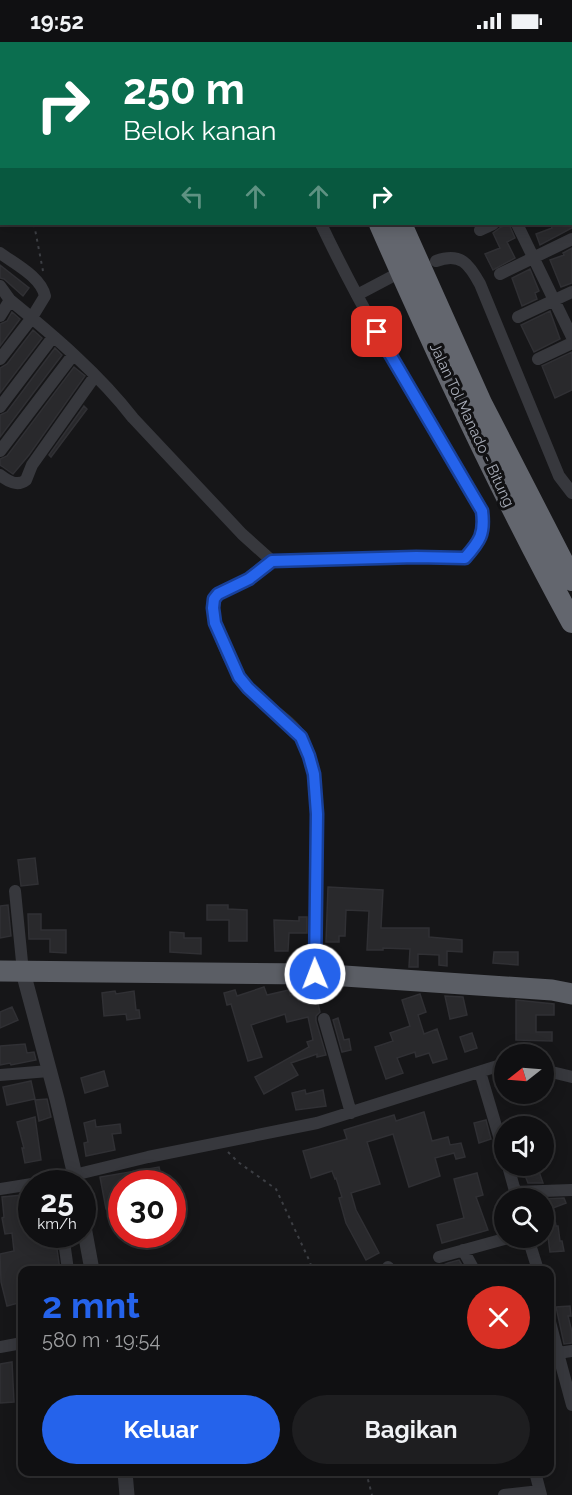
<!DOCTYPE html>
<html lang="id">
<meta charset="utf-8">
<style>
:root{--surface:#101012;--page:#1e1e20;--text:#f1f3f6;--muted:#9c9d9f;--line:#303032;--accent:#2563eb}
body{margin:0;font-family:Raleway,sans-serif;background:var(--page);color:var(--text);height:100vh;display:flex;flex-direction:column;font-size:22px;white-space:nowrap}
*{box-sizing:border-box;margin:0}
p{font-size:20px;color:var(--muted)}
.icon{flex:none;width:33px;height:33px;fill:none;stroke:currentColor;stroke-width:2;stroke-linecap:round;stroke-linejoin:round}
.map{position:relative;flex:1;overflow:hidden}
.details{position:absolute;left:18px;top:1224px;width:536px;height:210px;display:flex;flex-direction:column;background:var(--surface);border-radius:12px;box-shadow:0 3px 15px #0003,0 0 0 2px var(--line)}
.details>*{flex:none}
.hud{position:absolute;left:0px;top:0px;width:573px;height:183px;box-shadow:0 3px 15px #0003,0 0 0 2px var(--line);background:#0b6e4f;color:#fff;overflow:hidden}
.needle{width:39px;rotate:253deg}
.tools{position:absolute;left:494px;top:1002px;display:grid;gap:12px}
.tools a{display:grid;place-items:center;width:60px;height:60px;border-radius:50%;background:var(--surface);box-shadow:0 3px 15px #0003,0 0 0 2px var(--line);font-size:30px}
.speed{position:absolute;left:18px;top:1128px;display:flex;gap:12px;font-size:30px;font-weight:700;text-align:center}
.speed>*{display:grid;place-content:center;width:78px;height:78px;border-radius:50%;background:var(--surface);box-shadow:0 3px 15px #0003,0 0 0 2px var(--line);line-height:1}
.speed small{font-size:15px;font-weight:400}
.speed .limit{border:9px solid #d22;background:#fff;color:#111}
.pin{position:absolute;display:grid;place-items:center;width:51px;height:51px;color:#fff;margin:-26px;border-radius:12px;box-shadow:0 3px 9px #0006}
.me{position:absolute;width:66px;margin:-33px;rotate:359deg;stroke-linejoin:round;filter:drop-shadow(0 0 4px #0008)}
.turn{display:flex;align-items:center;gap:21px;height:126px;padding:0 24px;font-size:27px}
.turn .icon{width:78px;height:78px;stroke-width:2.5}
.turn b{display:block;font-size:42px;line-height:51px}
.lanes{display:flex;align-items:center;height:57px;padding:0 24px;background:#0003;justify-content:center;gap:30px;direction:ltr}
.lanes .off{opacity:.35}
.round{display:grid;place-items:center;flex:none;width:63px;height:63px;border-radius:32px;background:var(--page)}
.summary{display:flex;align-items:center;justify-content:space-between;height:102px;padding:0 24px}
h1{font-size:36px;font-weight:700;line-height:45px;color:var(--accent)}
.primary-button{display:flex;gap:12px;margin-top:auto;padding:12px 24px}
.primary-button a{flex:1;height:69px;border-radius:36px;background:var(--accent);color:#fff;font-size:24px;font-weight:700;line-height:69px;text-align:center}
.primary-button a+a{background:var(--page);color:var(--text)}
.status{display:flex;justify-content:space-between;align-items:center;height:42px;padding:0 30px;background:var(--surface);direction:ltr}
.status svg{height:16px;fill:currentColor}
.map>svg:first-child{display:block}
.building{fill:#29292c;stroke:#303034;stroke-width:1.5}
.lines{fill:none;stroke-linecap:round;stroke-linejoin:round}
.path{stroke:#3d3f44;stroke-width:2;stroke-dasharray:3 4.5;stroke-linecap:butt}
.minor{stroke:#37383d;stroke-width:12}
.tertiary{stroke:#37383d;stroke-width:15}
.trunk{stroke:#5b5e65;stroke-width:21}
.motorway{stroke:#63666e;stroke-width:22}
.route-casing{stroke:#184099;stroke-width:15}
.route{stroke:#2563eb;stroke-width:10}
.labels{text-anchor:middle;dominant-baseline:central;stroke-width:6;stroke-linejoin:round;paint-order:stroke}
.street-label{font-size:15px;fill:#a8adb8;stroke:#111113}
</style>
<div class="status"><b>19:52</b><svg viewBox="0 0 49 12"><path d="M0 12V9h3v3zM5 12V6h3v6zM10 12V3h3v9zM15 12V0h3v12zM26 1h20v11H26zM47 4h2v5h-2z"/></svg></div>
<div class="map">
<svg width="572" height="1453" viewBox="0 0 572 1453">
<rect width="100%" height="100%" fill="#161618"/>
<!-- building -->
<path class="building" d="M509,182L515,196L507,200L515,216L493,228L485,212L500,206L493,191L501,185Z
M558,182H572V186L540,203L536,192L552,186L551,184Z
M572,206V241L561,245L550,218L564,213L563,211Z
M0,223L29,246L23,254L4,237L0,236Z
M530,227L539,249L535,251L537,257L522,264L512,236Z
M550,269L560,297L534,310L521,283Z
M12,270L20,277L0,304V282L7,279Z
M33,288L42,296L0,351V326L7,322Z
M55,306L62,313L0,395V373L7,370Z
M572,310V348L555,356L542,324Z
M74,325L85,334L29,413L13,432L3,425L0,423V417L7,414Z
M84,364L87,367L51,415L49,413Z
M35,816L38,842L21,844L18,818Z
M328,845L383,848L381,886H429V895L462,898V910L447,909V924L439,923V913L418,912V925H409L410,907L383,906V908H367L369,869L346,868L345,894H339V900H326Z
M8,863L11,894L0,896V864Z
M207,863H228V867L247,868V899H229V878H207Z
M28,872H41V888H66V911L50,910V897H29Z
M299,875H307V891H289L288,909H275L274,878L299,879Z
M170,890L184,891V896H201V912L170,910Z
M494,910H518V923L493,921Z
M264,945L267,953L289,948L290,953L315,948L320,970L316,974V979L326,1013L317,1015V1012L291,1021L298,1033L264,1052L255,1035L309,1005L307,1000L313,998L308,975L287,980L285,972L251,983L262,1015L248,1019L231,962L227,963L224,951L235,948L237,954Z
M115,949L116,952L134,949L136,968H139L140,976L127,978L126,972L104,974L102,951Z
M420,952L426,970L418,973L424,992L437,987L447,1017L433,1021L429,1011L416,1015L415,1010L397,1016L403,1031L386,1037L375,1005L393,999L390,991L410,984L402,958Z
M445,954L463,955L467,973L450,977Z
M516,958L554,962V973H536V990H552V999L516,998Z
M12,965L18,978L0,986V970Z
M338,976L344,998L349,997L351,1008L342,1010L333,978Z
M472,991L477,1006L465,1010L460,995Z
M25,1002L27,1011L34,1010L36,1018L11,1023L10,1021L0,1023V1004Z
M104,1029L108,1044L85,1051L81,1036Z
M31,1039L35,1057L7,1063L3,1045Z
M305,1048L306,1052L323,1048L326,1064L296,1068L292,1051Z
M47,1057L51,1075L39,1079L35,1058Z
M424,1070L432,1099L448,1095L450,1103L461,1101L465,1115L456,1117L454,1111L435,1116L440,1134L409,1145L393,1092L367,1100L380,1142L351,1151L356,1168L379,1211L366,1218L346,1181L339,1156L342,1155L336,1136L335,1137L332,1129L311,1136L303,1109L347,1097L344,1088L394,1073L396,1079Z
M35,1075L41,1118L25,1121L22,1106H24L17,1080Z
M95,1078L96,1085L120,1082L121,1091L112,1092L115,1108L86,1114L84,1101L88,1100L84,1081Z
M486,1078L491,1097L479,1101L474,1081Z
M537,1124L543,1141H528L523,1128Z
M159,1125L163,1142H122V1157L117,1158L118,1165L106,1167L100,1135Z
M477,1131L483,1153L476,1155L488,1188L442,1201L437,1183L464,1176L454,1137Z
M32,1152V1197L55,1193L60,1228H22V1260L7,1264L1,1240L0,1212L14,1209L12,1191L5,1192L2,1176L4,1175L2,1155Z
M564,1156L566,1161L553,1166L556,1184H558L560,1199H562L564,1209L550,1210L548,1195L545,1196L543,1157Z
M459,1218L465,1228H432L448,1221Z
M570,1264L571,1274H568L572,1290V1301L564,1302L556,1265Z
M12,1320L14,1360L0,1361V1322Z"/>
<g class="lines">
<!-- path -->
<path class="path" d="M243,0L244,2
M148,2L152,0
M34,182L43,229
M228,1110L238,1120L276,1147L310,1220L312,1228
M366,1430L372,1453"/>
<!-- minor -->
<path class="minor" d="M225,0V2
M426,2L430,0
M530,2L533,0
M517,182L572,295
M480,188L493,182
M0,211C15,222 41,235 45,254L31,277L0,317
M436,219C461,210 469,222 480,242L559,434L572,451
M500,232L572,197
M0,244L10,258L0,274
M357,253L393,234
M10,258C53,293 99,332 133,376L242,492L272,519
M518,275L572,250
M538,317L572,301
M0,365L53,295
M0,409L73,313
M0,433C8,439 17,445 26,438L32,423L95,334
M15,849L23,930
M315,932L317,772C316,746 315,719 302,696C290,676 264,664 248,647C235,633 201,566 219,551C225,546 236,544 244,540C254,535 262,521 273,519C292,516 313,518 333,518C377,516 421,513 465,516C480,499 485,493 482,469C426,374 368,281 321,182
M324,977L351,1071
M543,1028L572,1035
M480,1030L504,1111
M0,1033L49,1029
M508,1124L517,1156
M37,1142L148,1115L317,1081L504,1022
M0,1147L32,1142
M515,1150L571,1148
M63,1192L68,1228
M528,1196L538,1228
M463,1208L474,1228
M439,1215L508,1196
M388,1225L391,1228
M549,1276L558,1311L572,1309
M0,1305L22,1301
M558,1311L572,1363
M535,1430L541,1453
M504,1453L540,1449"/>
<!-- tertiary -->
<path class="tertiary" d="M23,930L57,1057L77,1142
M82,1174L92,1228
M125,1430L127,1453"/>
<!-- trunk -->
<path class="trunk" d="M0,929L315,932L552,948L572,952"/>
<!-- motorway -->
<path class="motorway" d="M306,0L307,2
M328,0L329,2
M380,182C439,317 501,450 572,580
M401,182L481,361L572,538"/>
</g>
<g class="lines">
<!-- route casing -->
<g class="route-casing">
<path id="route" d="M315,932L317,772L314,732L309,714L301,695L248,646L239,635L215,581L213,566L214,557L218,552L249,537L272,519L416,515L465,516C480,499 485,492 482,469L377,290"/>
</g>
<!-- route -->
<use href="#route" class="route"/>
</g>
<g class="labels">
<!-- street labels -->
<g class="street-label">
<text transform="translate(472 383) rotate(65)">Jalan Tol Manado - Bitung</text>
</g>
</g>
</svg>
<div class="tools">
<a><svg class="needle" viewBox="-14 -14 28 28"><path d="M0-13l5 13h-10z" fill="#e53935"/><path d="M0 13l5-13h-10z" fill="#9c9d9f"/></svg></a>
<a><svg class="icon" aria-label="sound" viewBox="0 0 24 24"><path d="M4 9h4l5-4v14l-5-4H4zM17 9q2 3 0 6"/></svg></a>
<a><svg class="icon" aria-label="search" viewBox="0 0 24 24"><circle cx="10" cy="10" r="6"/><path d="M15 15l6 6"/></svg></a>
</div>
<div class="speed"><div>25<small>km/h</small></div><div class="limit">30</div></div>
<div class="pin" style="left:377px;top:290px;background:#d93025"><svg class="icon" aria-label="arrive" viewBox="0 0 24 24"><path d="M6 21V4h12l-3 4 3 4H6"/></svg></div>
<svg class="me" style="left:315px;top:932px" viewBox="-20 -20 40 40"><circle r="17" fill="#2563eb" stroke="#fff" stroke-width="3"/><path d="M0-11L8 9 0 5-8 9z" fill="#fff"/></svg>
<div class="hud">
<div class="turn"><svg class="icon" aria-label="right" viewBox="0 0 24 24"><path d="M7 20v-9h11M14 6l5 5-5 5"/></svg><div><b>250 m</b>Belok kanan</div></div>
<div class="lanes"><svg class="icon off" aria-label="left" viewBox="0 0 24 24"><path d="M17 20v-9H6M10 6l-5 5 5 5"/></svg><svg class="icon off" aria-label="ahead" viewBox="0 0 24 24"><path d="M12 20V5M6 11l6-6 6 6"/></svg><svg class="icon off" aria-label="ahead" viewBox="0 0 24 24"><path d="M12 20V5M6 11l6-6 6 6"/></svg><svg class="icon" aria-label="right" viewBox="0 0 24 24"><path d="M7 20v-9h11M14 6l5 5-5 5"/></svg></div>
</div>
<section class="details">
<div class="summary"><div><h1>2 mnt</h1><p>580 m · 19:54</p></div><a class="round" style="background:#d93025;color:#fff"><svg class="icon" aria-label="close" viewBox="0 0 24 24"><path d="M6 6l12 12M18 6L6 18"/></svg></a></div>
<div class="primary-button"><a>Keluar</a><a>Bagikan</a></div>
</section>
</div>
